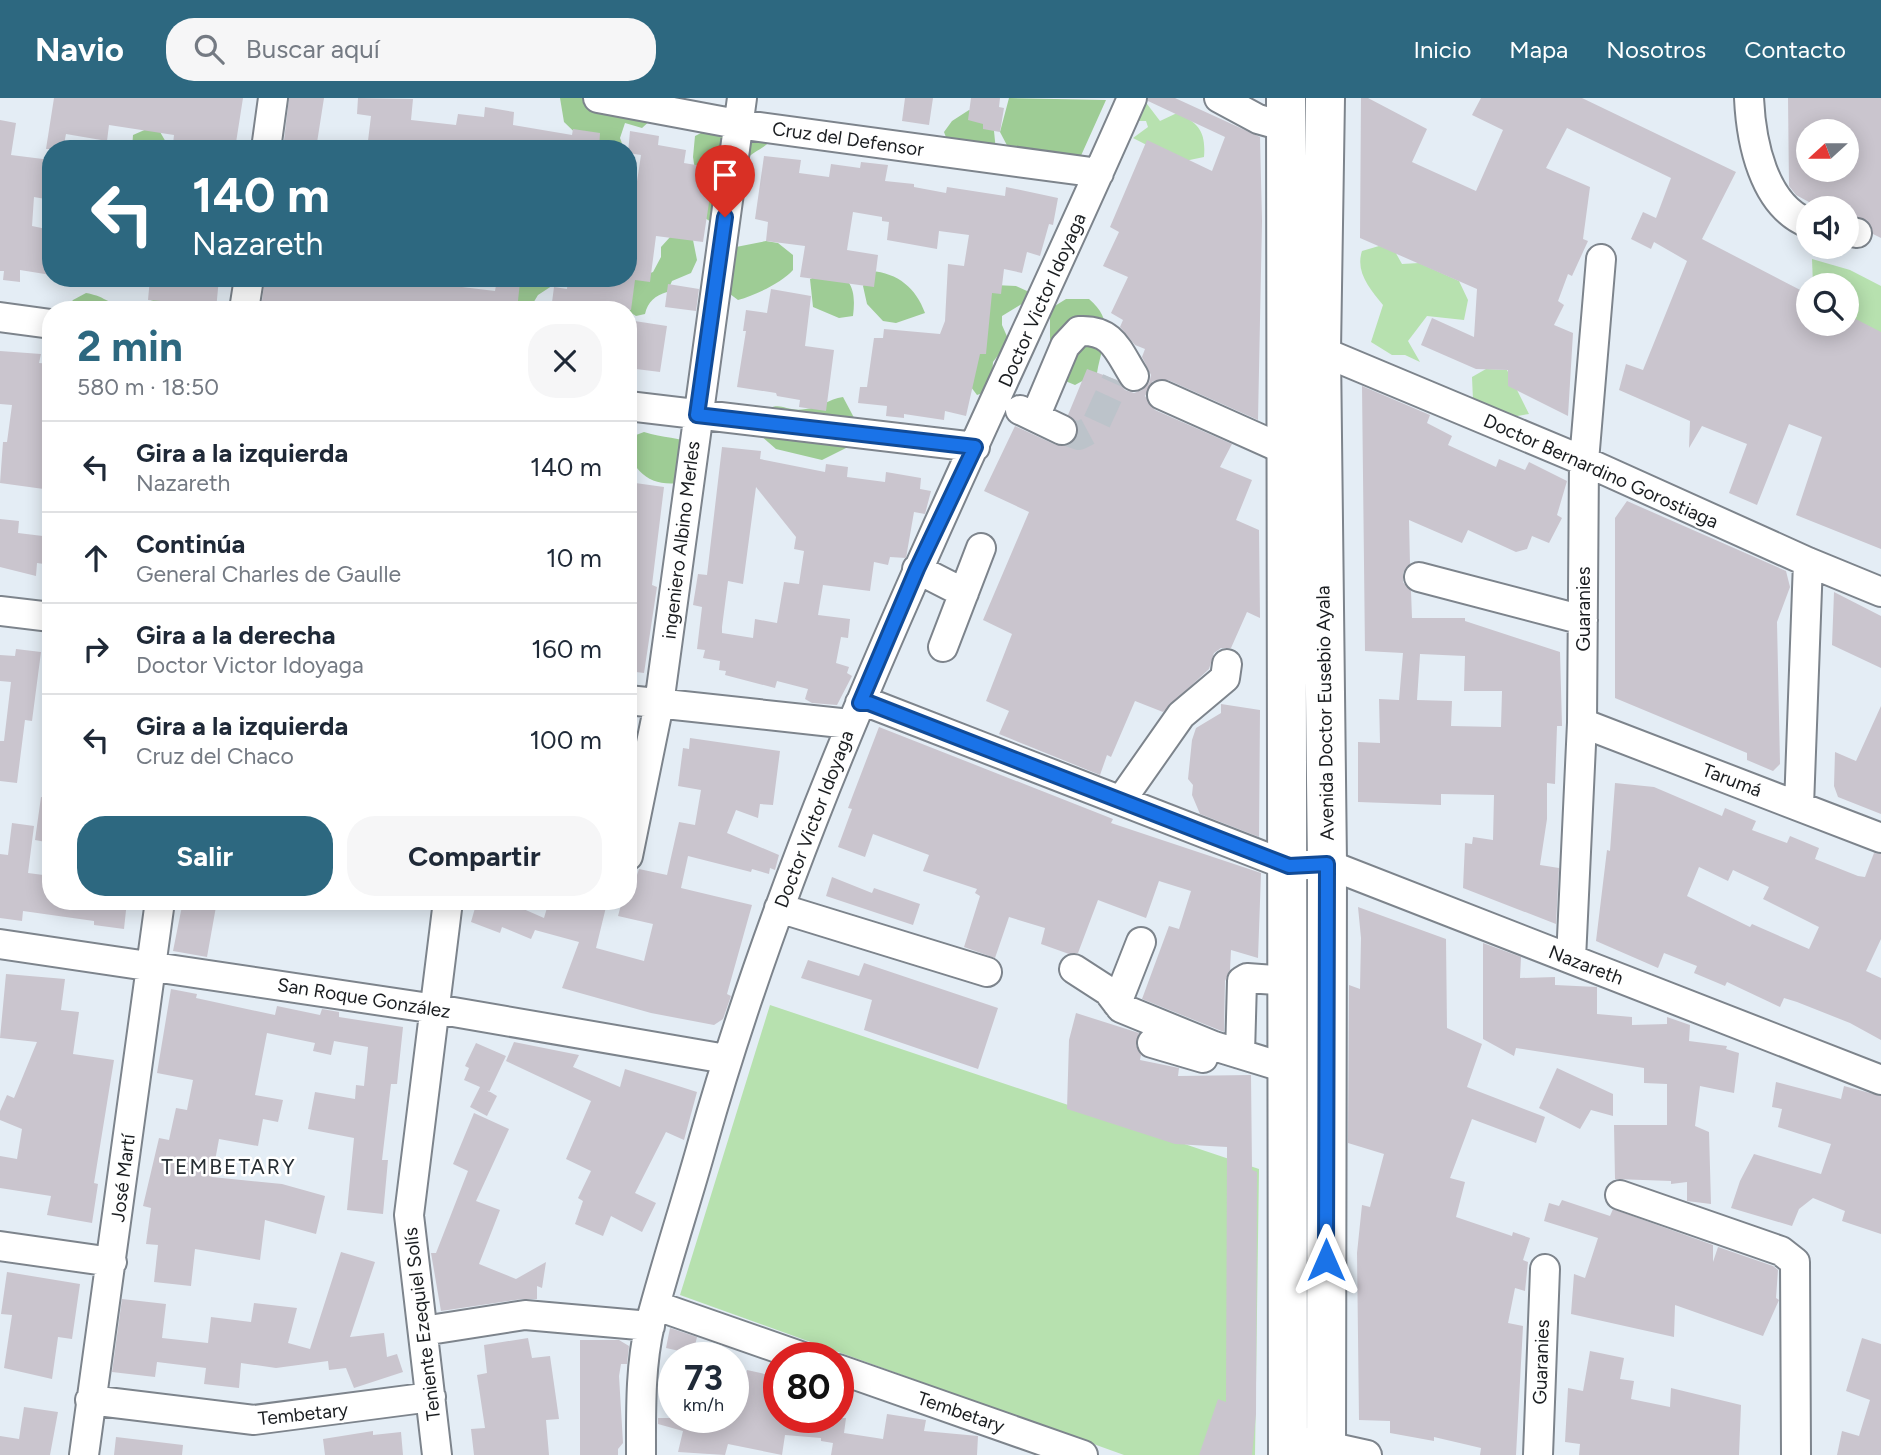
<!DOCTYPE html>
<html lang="es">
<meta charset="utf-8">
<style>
:root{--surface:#fff;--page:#f6f6f7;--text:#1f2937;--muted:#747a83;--line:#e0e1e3;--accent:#2d6880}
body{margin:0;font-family:Figtree,sans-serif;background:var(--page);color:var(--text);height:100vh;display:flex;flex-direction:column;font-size:26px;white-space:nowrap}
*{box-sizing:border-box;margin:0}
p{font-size:23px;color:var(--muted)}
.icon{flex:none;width:38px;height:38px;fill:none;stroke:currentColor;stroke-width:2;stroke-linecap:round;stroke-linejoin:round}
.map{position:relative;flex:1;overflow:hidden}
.sheet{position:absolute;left:42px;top:203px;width:595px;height:609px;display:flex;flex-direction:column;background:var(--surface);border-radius:28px;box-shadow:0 4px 18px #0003}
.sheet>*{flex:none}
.guide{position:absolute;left:42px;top:42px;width:595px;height:147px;border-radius:28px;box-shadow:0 4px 18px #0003;background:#2d6880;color:#fff;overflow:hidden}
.needle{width:46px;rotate:249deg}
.tools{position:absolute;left:1796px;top:21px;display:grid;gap:14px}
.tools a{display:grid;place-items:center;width:63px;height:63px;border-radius:50%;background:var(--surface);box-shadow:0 4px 18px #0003;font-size:35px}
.speed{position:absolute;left:658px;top:1244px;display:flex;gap:14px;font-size:35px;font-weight:700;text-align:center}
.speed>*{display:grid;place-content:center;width:91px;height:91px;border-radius:50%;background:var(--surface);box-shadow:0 4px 18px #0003;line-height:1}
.speed small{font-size:18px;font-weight:400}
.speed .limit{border:10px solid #d22;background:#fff;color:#111}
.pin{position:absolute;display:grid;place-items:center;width:60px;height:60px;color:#fff;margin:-72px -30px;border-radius:50% 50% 50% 0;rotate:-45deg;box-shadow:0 0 7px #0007}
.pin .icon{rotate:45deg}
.me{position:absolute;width:77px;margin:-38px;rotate:0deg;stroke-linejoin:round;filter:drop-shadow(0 0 5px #0008)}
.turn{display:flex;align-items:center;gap:24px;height:147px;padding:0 35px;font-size:32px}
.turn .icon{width:91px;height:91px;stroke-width:2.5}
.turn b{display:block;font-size:49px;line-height:60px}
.round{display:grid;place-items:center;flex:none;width:74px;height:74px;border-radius:28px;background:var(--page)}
.headline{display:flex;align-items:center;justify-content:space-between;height:119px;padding:0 35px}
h1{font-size:42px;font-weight:700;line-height:52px;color:var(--accent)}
.button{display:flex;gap:14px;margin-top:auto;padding:14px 35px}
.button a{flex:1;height:80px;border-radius:28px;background:var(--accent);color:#fff;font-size:28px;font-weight:700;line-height:80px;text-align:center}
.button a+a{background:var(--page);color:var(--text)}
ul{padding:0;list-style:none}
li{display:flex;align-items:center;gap:21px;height:91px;padding:0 35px;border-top:2px solid var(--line)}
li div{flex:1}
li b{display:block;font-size:26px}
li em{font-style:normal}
header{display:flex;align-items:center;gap:42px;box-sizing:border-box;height:98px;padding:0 35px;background:var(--accent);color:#fff}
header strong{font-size:33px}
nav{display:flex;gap:38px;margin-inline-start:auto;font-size:24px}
.search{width:490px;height:63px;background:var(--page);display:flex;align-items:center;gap:18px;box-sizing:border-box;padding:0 24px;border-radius:28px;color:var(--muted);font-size:26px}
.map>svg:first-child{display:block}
.green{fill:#b7e1af}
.forest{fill:#9ecc95}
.building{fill:#cac5ce;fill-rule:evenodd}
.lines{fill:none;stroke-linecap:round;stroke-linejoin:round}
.minor-tunnel{stroke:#bcc3ca;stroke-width:28;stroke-dasharray:28 14;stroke-linecap:butt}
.minor-casing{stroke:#7d848c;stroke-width:32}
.highway-casing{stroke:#7d848c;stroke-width:42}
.minor{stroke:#fff;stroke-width:28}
.highway{stroke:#fff;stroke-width:38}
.route-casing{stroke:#114b97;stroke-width:18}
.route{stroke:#1a73e8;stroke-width:12}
.labels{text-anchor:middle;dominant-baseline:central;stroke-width:5;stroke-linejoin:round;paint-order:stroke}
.street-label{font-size:19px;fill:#1a1d20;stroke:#fff}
.neighbourhood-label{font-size:21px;letter-spacing:2px;fill:#272e33;stroke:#fff}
</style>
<header>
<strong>Navio</strong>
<div class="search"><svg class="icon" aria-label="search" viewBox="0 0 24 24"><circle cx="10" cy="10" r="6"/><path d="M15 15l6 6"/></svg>Buscar aquí</div>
<nav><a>Inicio</a><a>Mapa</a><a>Nosotros</a><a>Contacto</a></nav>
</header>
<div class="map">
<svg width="1881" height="1357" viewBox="0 0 1881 1357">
<rect width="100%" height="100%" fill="#e4edf5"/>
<!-- green -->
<path class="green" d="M1144,2L1160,23L1177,15C1199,25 1206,34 1204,59L1180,64L1133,40L1148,29L1146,23H1131Z
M1379,148L1393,150L1402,166L1419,165L1459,183L1468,202L1464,222L1427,218L1408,243L1420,264L1405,257H1392L1371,244L1383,207C1370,191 1355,174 1362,153Z
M1812,161L1850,172L1881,188V246L1853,234L1844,226H1846V187H1813Z
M1486,271L1507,272L1529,316L1500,321L1473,302L1472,279Z
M770,907L1259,1071L1255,1357H1124L680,1197Z"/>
<!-- forest -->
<path class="forest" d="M560,0H662L653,20L642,30L625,25L620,40L624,51H592L564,24Z
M1009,0L1106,2L1075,71L1011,55L1000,34Z
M969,12L993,23L996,53L950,50L944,34L952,23Z
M156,27L170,51H132L133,37Z
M707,32L771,42C763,52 754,52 746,62C732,79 724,106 714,126L702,118L693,59L695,38Z
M671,138L693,142L697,162L691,175L672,183L667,194C655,198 648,203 645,216L636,218L628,213L634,181L653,174L661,159V149Z
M766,143L778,145L793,157V172C781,185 756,197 738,202L726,193L731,150Z
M871,173C898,175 916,190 925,215L896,225L883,223L867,206L863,188Z
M827,174C853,177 856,194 853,218L839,220L813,209L810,181Z
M499,180H564L538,197L529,212C501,212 503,209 497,182Z
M994,187L1016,188L1027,193L1028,202L1002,218V227L1009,243L993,264L991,292L977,297L965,281Z
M86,195C103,198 105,203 118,207C131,211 151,202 164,199L171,212H65L73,202Z
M1066,201H1089C1117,225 1102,244 1097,275L1075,287L1058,280L1050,258V211Z
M843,299L860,331L856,345L822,362L776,351L761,338L756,319C781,298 781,315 806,311C819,310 829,301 843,299Z
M644,334C663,340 679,339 698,347L679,385C649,389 628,371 628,340Z"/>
<!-- building -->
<path class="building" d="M54,0H243L235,51H191L173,46L174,37L109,27L107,43L66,36L63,51H46Z
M289,0H324L316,51H283Z
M358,0L413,1L411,22L456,27L458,16L484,19L485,9L514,14L513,27L572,37L573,31L600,35L599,51H367L371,18L357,16Z
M905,0H933L929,27L902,23Z
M971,0H1000L999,9L1004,10L1000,34L983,31V26L968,22Z
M1148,0H1175L1260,39L1262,123L1258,322L1168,282L1153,283L1145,298L1155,312L1232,346L1220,369L1252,382L1236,422L1259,432L1260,520L1247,514L1231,550H1221L1214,555L1209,571L1163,614L1135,603L1111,659L1107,657L1100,677L999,636L1009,613L986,603L1012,536L983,522L1029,414L984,393L1015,328L1056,347L1071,346L1077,340L1078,330L1068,317L1087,271L1117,282L1125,292L1134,295L1142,292L1149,285L1151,277L1142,259L1145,251L1135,247L1120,229L1123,222L1111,215L1128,179L1103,168L1119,134L1110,129L1147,42L1212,73L1225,39L1148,3Z
M1361,0H1368L1427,31L1412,64L1476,93L1503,32L1472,17L1481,0H1582L1736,74L1702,141L1808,196V226H1846V216L1881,234V451L1796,417L1822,339L1789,326L1757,407L1729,395L1747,346L1702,328L1689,350L1690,323L1619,292L1626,266L1643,272L1687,163L1654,144L1651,151L1631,141L1643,114L1656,120L1671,80L1567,30L1546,70L1590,89L1583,141L1588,143L1572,178L1568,176L1558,203L1564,207L1554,227L1573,235L1568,318L1508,288V272L1476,271L1421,247L1432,220L1474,239L1477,191L1360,140Z
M1788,0H1881V140L1873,136L1867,122L1846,117V110H1820L1796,97L1789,88ZM1808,33H1846V72H1808Z
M0,22L16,25L11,57L51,62V102L34,99L32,128L51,132V177L20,172V184L3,182L4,173H0Z
M630,33L659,38L658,47L686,52L684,65L708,69L706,84L712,85L703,144L656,138L650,184L635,182L631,212H551L554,189L567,191L568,180H628V119L632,89L636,90L641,57L628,55Z
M764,58L801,62L799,75L829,79L831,66L860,70L861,64L888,67L885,83L914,86V89L946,95L947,89L1005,98L1006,89L1058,100L1053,127L1049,126L1040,158L1027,154L1022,175L1004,171L1001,196L992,195L986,256H980L966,318L945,313L944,322L904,316V320L886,318L887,308L858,305L860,289H867L874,240H883L884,231L940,236L945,223L948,166L964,168L969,137L939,133L937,151L887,142L889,124L882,123V119L853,114L847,152L878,157L874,189L800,179L805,148L766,143L768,124L755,121Z
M150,180H219L216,212H172L173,204L148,202Z
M265,180H463L462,189L495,193L497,182L520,184L517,212H279L261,210Z
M668,186L699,191L696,213L665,209Z
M771,191L811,198L805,248L834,252L826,313L799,309L800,302L777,298L776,295L737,289L746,233H743L746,212L767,215Z
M628,222L667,228L660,274L628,270Z
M0,253L41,256L39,265L51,266V392L0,385L3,344H7L12,307L0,306Z
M1362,288L1430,317L1427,325L1452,338L1448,347L1496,369L1499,361L1525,372L1529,364L1567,383L1557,417L1562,420L1549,445L1532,438L1527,451L1516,454L1468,432L1462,445L1409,422L1410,466L1403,475V484L1411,493L1412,520H1465V523L1560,554L1562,628H1557L1555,686L1547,685V721L1540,767L1559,770L1556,826L1463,790L1465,745L1472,746L1473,739L1493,742L1494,697L1441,696V707L1358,704V644L1380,645L1379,601L1399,602L1403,555L1365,553ZM1420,556L1465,558L1464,593H1502L1501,629L1451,628L1452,603L1417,602Z
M722,349L761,353L760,361L825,374L826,366L848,369L847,379L885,384L886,374L921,380L920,391L931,393L925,416L914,414L906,460L890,459L888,467L874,464L870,493L823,487L818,517L850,521L848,540L841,539L836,565L849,569L847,575L852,578L837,607L812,605L805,601L808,591L777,583L775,590L725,577L726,573L719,572L720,563L703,560L705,552L697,551L702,509L693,507L698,476L707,477ZM756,389L796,439L794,451L804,453L799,486L784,484L777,525L755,521L753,540L722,535V529L728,483L743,486Z
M628,384L664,389L652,487L657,489L644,575L628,573V502L632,475L628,474Z
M1627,403L1786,473L1790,489L1777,524L1780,666L1773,673L1747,662V655L1615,600V420Z
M0,421L19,423L18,435L51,439V467L37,465L36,478L0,469Z
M1834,494L1881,518V570L1832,547Z
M16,551L41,554L32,623L25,622L17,685L0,683V643H4L11,584L0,583V557L15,558Z
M1221,606L1260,612L1259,739L1200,716L1192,697L1193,687L1188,681L1192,642L1196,630L1221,615Z
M1881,608V716L1838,699L1834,688L1835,654L1856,663Z
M879,629L1113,721L1111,725L1261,775L1258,860L1231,852L1230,872L1225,883L1224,934L1142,901L1169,828L1179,831L1191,793L1159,783L1146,820L1098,802L1078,855L1069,856L1041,846L1045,830L1009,819L995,860L964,849L980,798L975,795L977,791L923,773L929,757L873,736L865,759L838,749L852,711L848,710Z
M690,640L780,653L773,707L760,706L758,720L736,712L727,735L779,757L775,772L770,770L769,776L752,771L751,774L688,758L681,790L752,807L727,896L731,898L723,921L714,927L651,915L562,890L579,844L535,832L531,841L502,829L500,835L471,824L477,803H505L544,820L549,803H599L607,805L596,850L644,863L653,826L618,818L622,803H628V778L636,780L639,771L667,777L679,724L695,727L701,692L678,688L683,650L689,651Z
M1615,685L1654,689L1722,718L1725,710L1756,723L1752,732L1787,745L1790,738L1819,750L1815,761L1858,778L1865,779L1874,755L1881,756V841L1866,873L1881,880V942L1850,925L1797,904L1784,900L1780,909L1727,884L1725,888L1694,875L1697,868L1664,855L1658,870L1596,843L1607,752L1610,753ZM1699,769L1728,783L1733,772L1769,789L1763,801L1819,829L1809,851L1752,826L1750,829L1687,798Z
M41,699L51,700V745L35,742Z
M12,725L34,728L28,775L51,778V803H127L124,831L94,827V823L23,813L22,823L0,820V756L8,757Z
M832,779L872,795L874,790L920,806L913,827L826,798Z
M183,803H217L207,859L173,853Z
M1358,809L1446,841L1447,930L1482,946L1467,989L1545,1019L1536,1045L1472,1021L1450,1080L1465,1084L1456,1119L1512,1138L1513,1134L1530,1140L1523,1162L1528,1164L1525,1193L1515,1190L1508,1225L1523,1228L1516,1357H1480L1481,1350L1434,1339V1343L1390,1335V1323L1359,1322L1357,1155L1362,1107L1370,1109L1384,1056L1348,1045L1349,887L1360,891L1361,840Z
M1483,845L1521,859L1520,880L1555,879V887L1597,889V916L1632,919V927L1667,926V919L1690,927L1689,943L1727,948L1726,951L1739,955L1734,995L1700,988L1695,1028L1709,1034L1711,1106L1687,1103V1084L1671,1086V1083L1615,1081L1614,1027H1667V986L1644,985V970L1516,950L1514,958L1483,941Z
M808,862L859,878L864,865L998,910L978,971L864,932L872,902L801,880Z
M6,876L65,881L61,912L79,914L73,956L114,962L94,1085L98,1086L92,1125L47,1117L51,1098L0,1090V1058L17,1061L22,1031L0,1022V1013L7,997L14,1000L37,944L0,940Z
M171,891L197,896L196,900L275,917L277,908L320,917L322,911L339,914V919L403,929L397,986H391L382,1062H388L383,1116L347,1112L354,1040L308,1031L315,994L355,1001L356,987L364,988L368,949L334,943L331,957L313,953L315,945L267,935L255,997L283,1002L278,1024L263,1021L258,1048L219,1041L212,1079L282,1086L325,1098L316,1136L265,1122L260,1162L195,1151L191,1188L154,1184L158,1147L146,1146L151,1110L143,1108L159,1040L169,1042L176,1010L187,1012L193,982L157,975Z
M1076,915L1139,935L1136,948L1141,957L1140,962L1179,970L1178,978L1251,977L1252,1072L1257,1074L1256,1316L1252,1357H1199L1218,1301L1226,1304L1227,1049L1175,1046L1067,1011L1069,942Z
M514,944L579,957L573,969L620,989L625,971L697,994L684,1042L666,1034L635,1095L656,1105L642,1134L611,1118L603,1138L575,1126L583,1103L578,1100L591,1073L566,1061L591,1003L506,963Z
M476,945L506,958L489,994L487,992L497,998L487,1018L470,1009L480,989L464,982L469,970L465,968Z
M1557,970L1613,996V1018L1591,1012L1580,1031L1539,1010Z
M1776,984L1841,1001L1844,988L1881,998V1136L1842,1123L1845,1113L1813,1100L1799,1111L1792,1128L1731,1110L1740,1083L1754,1056L1821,1076L1831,1046L1778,1029L1782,1011L1772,1009Z
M474,1015L509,1031L476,1103L500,1112L479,1166L516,1181L546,1164L542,1190L537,1188V1201H522L441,1213L431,1155H436L468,1073L453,1066Z
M1562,1102L1610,1118L1613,1111L1713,1147V1164L1718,1149L1773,1168L1778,1172L1776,1200L1779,1202L1763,1238L1675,1207L1674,1239L1571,1216L1574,1176L1585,1180L1598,1140L1544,1123L1549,1105L1559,1108Z
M341,1154L375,1164L350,1239L384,1235L387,1259L397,1256L403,1274L354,1290L346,1270L329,1272L328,1263L276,1270L241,1265L239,1290L204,1286L206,1270L157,1264L155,1279L112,1274L122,1201L166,1206L162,1240L208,1245L211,1219L251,1224L254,1205L297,1210L288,1245L310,1251Z
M7,1174L80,1186L72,1241L58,1239L52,1281L4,1270L12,1217L1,1216Z
M670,1230L697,1239L693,1256L666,1250Z
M528,1240L532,1260L550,1258L559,1321L546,1322L549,1357H474L471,1331L485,1330L477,1277L487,1275L484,1247Z
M1862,1240L1881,1246V1357H1837L1842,1333L1859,1338L1870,1302L1846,1293Z
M580,1242H619L629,1248L627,1266H621L619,1278L623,1345L618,1351V1357H580Z
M1590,1253L1624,1260L1620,1281L1634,1283L1631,1301L1670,1309L1671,1290L1741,1307L1739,1357H1579L1580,1346L1565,1344L1568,1290L1583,1293Z
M747,1272L769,1277L766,1295L779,1297V1320H846L844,1335L883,1341L887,1316L926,1322L924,1333L978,1338L977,1357H831L833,1345L821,1343V1340L785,1337L782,1357L728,1346L725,1357L678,1354L683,1333L658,1326V1320H733V1312L741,1313Z
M24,1309L58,1314L50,1357H0V1338L19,1341Z
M373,1333V1337L401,1334L403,1357H325L323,1341Z
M116,1339L183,1347L182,1357H114Z"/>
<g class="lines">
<!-- minor-tunnel -->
<path class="minor-tunnel" d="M1062,332L1079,338L1094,330L1116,282"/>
<!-- minor casing -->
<g class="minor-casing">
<path id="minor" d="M598,0L737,26L1099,75
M1219,0L1258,21L1286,29
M1749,0C1751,43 1763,107 1808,125
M266,51L273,0
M1846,133L1857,135
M244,212L249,180
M0,219L51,226
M1321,253L1584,363L1808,464L1881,494
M1162,297L1285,352
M628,308L975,349
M1020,312L1062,332
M1035,319L1065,248L1079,233C1113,231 1118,253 1134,278
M917,471L964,495
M1419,479L1583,522
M0,513L51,519
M943,549L981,450
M628,602L850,626
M860,605H869L1289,768L1327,766L1881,982
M1582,625L1881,740
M1122,701L1181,617L1225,580L1227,566
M1799,708L1808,464
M628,758L659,606L742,0
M779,810L987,874
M0,846L436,911L726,961
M1571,861L1582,625L1584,363L1601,161
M1074,871L1108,893L1121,910L1214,948L1289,971
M1117,905L1141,844
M1152,945L1203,960
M1240,956L1242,883L1247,880L1289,883
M1620,1097L1781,1153L1795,1164L1796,1357
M0,1148L112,1164
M657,1208L806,1260
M423,1233L525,1217L650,1228
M838,1271L1083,1357
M90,1302L254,1322L431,1299
M1308,1344L1367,1357
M84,1357L160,803
M437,1357L409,1117L448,803
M641,1357C641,1314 640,1268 650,1226C666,1165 686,1105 703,1044C806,680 980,345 1132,0
M1538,1357L1545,1171"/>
</g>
<!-- highway casing -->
<g class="highway-casing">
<path id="highway" d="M1286,0L1288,1357
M1325,0L1321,253L1327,766L1326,1357"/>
</g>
<!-- minor -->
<use href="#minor" class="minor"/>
<!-- highway -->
<use href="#highway" class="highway"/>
</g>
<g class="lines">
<!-- route casing -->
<g class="route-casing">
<path id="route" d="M725,119L697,317L975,349L917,471L860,605H869L1289,768L1327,766L1326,1162"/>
</g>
<!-- route -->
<use href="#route" class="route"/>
</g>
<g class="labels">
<!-- street labels -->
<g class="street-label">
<text transform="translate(848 41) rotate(8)">Cruz del Defensor</text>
<text transform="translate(1042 202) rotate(-66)">Doctor Victor Idoyaga</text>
<text transform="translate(1601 373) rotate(24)">Doctor Bernardino Gorostiaga</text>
<text transform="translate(681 442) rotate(-83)">ingeniero Albino Merles</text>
<text transform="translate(1583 511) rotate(-90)">Guaranies</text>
<text transform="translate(1325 615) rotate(-91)">Avenida Doctor Eusebio Ayala</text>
<text transform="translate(1732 682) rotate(21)">Tarumá</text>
<text transform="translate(814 721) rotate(-69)">Doctor Victor Idoyaga</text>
<text transform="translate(1586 867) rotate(21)">Nazareth</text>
<text transform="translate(364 900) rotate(9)">San Roque González</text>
<text transform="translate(123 1080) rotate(-83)">José Martí</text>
<text transform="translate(422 1226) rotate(-97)">Teniente Ezequiel Solís</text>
<text transform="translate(1541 1264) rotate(-88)">Guaranies</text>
<text transform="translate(961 1314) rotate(19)">Tembetary</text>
<text transform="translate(303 1316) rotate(-6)">Tembetary</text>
</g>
<!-- neighbourhood labels -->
<g class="neighbourhood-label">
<text x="229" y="1068">TEMBETARY</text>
</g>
</g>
</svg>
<div class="tools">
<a><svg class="needle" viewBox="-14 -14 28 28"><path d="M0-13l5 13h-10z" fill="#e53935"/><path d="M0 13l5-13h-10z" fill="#747a83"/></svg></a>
<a><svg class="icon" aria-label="sound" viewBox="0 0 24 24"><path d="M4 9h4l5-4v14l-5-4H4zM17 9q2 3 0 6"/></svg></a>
<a><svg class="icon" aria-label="search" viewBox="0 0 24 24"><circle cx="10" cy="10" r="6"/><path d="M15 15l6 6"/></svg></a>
</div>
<div class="speed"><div>73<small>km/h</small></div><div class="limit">80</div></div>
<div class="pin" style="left:725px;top:119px;background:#d93025"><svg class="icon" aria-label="arrive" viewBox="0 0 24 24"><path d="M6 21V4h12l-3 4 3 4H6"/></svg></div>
<svg class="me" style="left:1326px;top:1162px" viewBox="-20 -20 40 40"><path d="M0-17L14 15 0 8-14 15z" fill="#1a73e8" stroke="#fff" stroke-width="4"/></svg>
<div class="guide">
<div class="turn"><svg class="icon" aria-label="left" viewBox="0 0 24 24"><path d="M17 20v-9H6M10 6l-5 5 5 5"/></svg><div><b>140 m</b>Nazareth</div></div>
</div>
<section class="sheet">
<div class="headline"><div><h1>2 min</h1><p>580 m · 18:50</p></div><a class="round"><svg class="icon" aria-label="close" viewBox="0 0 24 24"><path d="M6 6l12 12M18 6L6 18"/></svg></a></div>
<ul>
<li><svg class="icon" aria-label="left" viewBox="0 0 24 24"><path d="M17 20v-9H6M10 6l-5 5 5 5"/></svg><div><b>Gira a la izquierda</b><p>Nazareth</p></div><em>140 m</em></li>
<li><svg class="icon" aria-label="ahead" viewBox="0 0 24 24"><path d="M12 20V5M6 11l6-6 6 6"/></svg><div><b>Continúa</b><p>General Charles de Gaulle</p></div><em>10 m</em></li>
<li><svg class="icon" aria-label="right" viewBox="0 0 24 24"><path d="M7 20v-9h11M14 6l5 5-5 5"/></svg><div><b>Gira a la derecha</b><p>Doctor Victor Idoyaga</p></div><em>160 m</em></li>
<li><svg class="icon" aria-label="left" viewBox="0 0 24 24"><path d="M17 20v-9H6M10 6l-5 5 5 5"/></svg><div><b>Gira a la izquierda</b><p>Cruz del Chaco</p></div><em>100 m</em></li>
</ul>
<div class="button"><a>Salir</a><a>Compartir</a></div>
</section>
</div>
